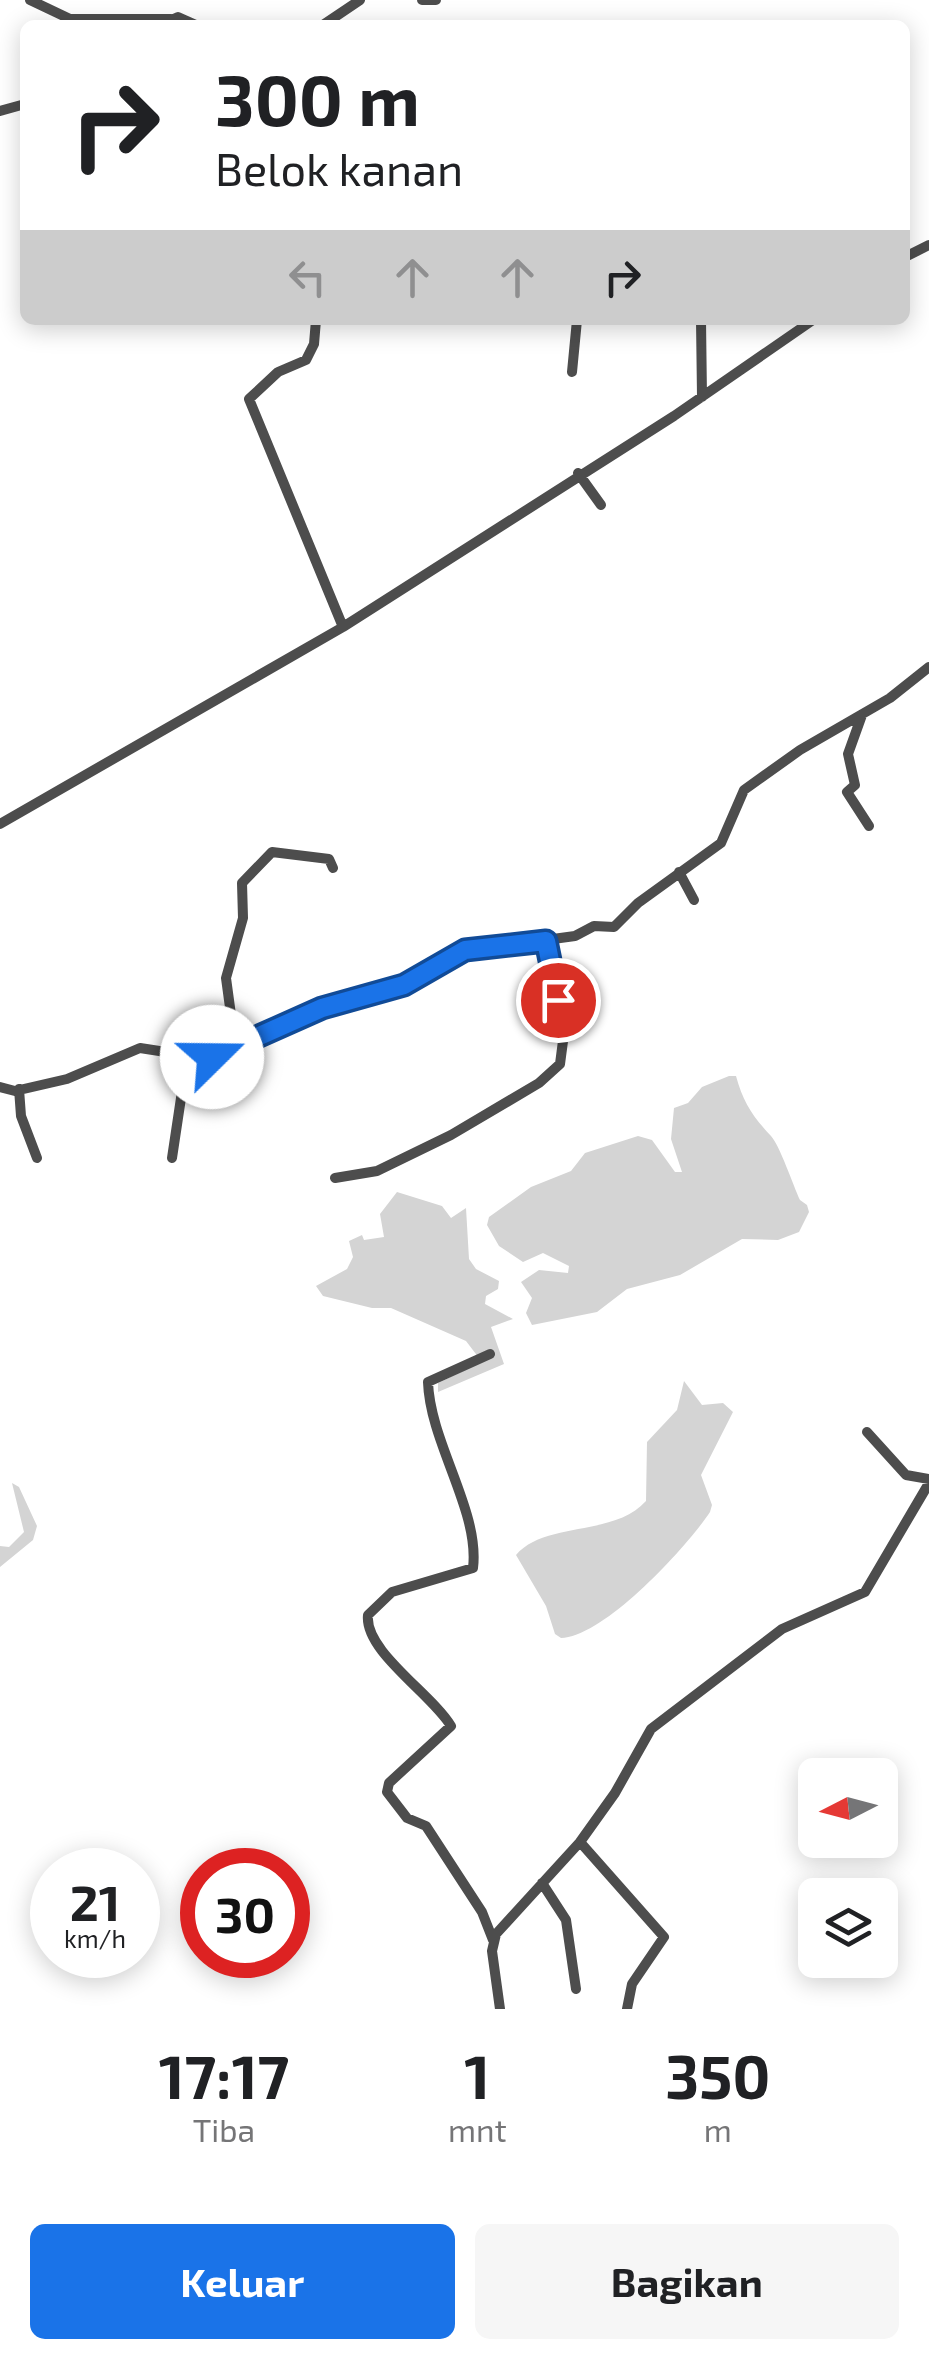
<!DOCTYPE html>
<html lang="id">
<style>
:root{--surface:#fff;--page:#f6f6f6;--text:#202124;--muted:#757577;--accent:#1a73e8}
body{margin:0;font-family:"Exo 2",sans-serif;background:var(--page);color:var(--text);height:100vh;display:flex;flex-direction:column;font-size:38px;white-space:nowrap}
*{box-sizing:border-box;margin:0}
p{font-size:32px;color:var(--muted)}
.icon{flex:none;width:55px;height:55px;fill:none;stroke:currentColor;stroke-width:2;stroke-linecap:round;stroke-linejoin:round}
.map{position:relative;height:2009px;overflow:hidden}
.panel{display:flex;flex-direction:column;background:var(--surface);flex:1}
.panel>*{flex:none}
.top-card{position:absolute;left:20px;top:20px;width:890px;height:305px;border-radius:15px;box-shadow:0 5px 25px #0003;background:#fff;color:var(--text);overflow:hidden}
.needle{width:65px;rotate:264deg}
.fabs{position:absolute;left:798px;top:1758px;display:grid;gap:20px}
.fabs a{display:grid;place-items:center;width:100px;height:100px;border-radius:15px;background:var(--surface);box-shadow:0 5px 25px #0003;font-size:50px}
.speed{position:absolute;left:30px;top:1848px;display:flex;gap:20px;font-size:50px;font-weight:700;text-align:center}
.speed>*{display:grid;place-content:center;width:130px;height:130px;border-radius:50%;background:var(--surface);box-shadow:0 5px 25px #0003;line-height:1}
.speed small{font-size:25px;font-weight:400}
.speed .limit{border:15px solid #d22;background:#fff;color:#111}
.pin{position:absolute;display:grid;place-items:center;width:85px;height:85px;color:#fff;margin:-42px;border:5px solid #fff;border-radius:50%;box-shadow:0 2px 10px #0007}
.me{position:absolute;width:110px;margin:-55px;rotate:68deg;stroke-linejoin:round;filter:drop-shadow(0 0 8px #0008)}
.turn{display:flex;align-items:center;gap:35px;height:210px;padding:0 30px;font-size:45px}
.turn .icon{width:130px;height:130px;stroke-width:2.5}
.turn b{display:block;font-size:70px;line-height:85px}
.lanes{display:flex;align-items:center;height:95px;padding:0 30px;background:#0003;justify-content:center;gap:50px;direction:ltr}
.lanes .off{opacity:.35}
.eta{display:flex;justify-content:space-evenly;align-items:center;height:170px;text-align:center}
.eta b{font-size:60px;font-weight:700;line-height:70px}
.action{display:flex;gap:20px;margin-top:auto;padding:20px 30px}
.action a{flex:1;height:115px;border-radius:15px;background:var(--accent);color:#fff;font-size:40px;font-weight:700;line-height:115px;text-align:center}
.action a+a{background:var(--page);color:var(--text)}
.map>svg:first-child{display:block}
.green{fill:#d4d4d4}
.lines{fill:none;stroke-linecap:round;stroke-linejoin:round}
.minor{stroke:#4d4d4d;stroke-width:10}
.route-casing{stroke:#114b97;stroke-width:25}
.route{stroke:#1a73e8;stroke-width:18}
</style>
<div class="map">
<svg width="929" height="2009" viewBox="0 0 929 2009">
<rect width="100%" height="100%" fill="#fff"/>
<!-- green -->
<path class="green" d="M729,1076H736C743,1102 753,1117 771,1136C780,1146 793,1185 800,1200L807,1205L809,1212L799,1232L778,1240L742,1239L680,1275L627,1289L597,1312L532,1325L526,1313L532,1298L521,1282L539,1270L568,1273L569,1266L543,1253L523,1262L499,1246L487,1225L489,1217L531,1187L571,1171L585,1153L638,1136L652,1140L675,1172H682L671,1139L674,1108L688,1103L702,1087Z
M397,1192L442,1206L451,1218L466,1208L469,1259L476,1269L499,1281L498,1289L486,1296L485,1304L513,1319L491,1327L504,1364L438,1392V1383L482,1362L466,1341L391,1308H372L323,1296L316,1286L347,1269L353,1257L349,1241L362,1235L364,1240L384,1237L380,1214Z
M684,1381L702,1405L723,1403L733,1412L701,1475L712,1505L710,1512C686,1548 604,1637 561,1638L555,1634L546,1606L516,1555C545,1521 614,1537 646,1501L647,1442L677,1410Z
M12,1483L19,1487L37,1526L33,1540L0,1567V1546L9,1547L24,1532Z"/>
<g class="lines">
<!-- minor -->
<path class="minor" d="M30,0L70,19H171
M422,0H436
M169,21L178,17L196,25
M323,25L360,0
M0,111L25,104
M905,257L929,245
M316,320L314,344L306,360L278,372L249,399L343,627
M701,320L702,397
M572,372L577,320
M578,473L601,505
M862,715L848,754L855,785L847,792L869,826
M0,824L343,627L674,416L813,320
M679,872L694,900
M222,1049L234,1037L226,978L243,918L242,883L272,852L329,859L333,868
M0,1087L15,1091L67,1079L140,1048L198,1057L222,1055L322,1008L404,985L465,951L575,936L594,926L614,927L638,903L721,843L744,790L800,750L890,698L929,667
M19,1089L21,1116L37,1158
M172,1158L181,1098L198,1057
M335,1178L377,1171L451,1135L539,1083L560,1064L563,1041L546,941
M490,1354L428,1382C430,1443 480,1511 473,1568L392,1592L368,1615C364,1651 432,1694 451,1726L389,1783L387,1792L407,1818L426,1826L482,1912L493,1940
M867,1432L906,1475L929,1479
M580,1842L664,1937L632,1984L627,2009
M542,1883L566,1920L576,1989
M500,2009L492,1951L496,1934L580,1842L615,1793L651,1729L782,1629L865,1592L929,1483"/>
</g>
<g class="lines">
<!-- route casing -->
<g class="route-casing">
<path id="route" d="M212,1057L322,1008L404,985L465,950L546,941L558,1000"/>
</g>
<!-- route -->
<use href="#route" class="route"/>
</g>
</svg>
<div class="fabs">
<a><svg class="needle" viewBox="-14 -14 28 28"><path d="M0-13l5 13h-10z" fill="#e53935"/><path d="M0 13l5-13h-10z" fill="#757577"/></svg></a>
<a><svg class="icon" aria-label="layers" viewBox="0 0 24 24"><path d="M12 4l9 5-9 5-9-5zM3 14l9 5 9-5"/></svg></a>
</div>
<div class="speed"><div>21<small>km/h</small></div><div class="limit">30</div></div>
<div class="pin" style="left:558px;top:1000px;background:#d93025"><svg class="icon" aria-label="arrive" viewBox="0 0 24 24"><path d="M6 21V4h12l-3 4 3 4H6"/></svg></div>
<svg class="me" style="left:212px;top:1057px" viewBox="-20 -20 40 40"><circle r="19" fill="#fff"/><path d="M0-13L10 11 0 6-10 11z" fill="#1a73e8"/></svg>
<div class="top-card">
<div class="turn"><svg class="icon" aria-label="right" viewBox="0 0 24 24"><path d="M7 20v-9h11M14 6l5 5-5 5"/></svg><div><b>300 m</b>Belok kanan</div></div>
<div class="lanes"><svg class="icon off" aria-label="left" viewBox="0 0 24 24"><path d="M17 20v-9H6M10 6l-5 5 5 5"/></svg><svg class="icon off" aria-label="ahead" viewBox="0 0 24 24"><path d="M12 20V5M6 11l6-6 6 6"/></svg><svg class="icon off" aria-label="ahead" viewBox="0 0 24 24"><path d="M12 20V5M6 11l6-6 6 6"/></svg><svg class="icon" aria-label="right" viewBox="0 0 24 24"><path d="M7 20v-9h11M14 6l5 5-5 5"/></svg></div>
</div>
</div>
<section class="panel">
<div class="eta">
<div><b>17:17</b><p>Tiba</p></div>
<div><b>1</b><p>mnt</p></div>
<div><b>350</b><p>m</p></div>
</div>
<div class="action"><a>Keluar</a><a>Bagikan</a></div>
</section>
